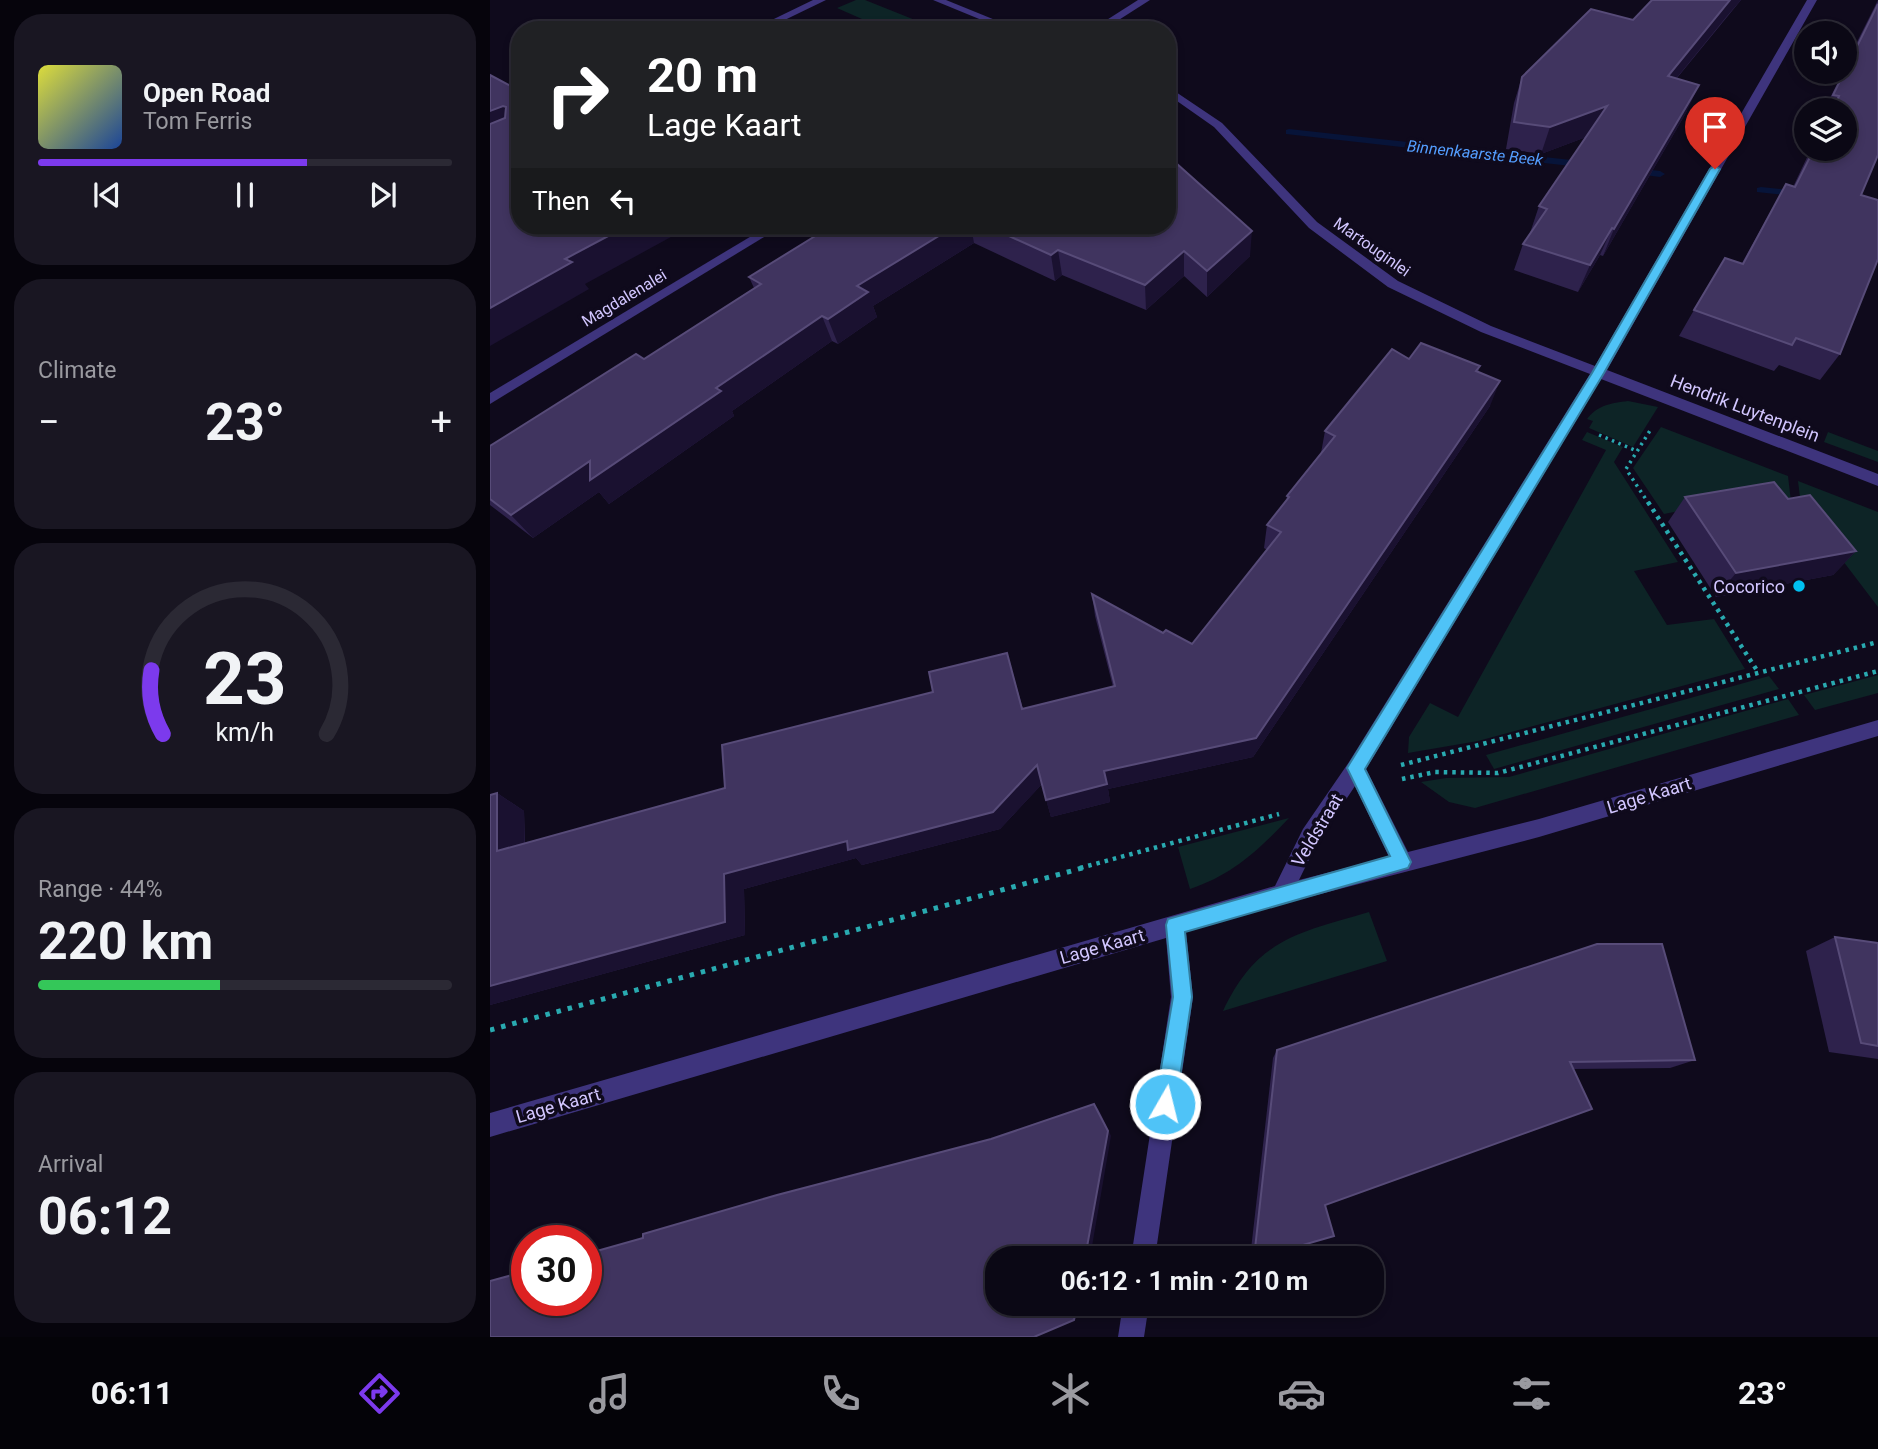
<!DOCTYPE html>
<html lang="en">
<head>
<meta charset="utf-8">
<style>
	body { margin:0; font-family:Roboto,sans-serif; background:#191622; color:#f1f3f6; height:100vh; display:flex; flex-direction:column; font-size:26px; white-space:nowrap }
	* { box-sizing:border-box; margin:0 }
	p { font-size:23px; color:#9a9aa0 }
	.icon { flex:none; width:38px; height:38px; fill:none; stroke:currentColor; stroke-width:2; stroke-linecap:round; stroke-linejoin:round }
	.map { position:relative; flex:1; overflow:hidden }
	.sheet { display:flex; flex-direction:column; gap:14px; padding:14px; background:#06040c; width:490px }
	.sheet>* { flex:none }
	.top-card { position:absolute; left:21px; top:21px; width:665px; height:214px; border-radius:28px; box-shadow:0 4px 10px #0003,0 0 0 2px #2b2934; background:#202124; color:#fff; overflow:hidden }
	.fabs { position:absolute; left:1304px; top:21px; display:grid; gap:14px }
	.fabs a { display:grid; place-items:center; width:63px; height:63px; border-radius:50%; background:#0b0815; box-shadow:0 4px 10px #0003,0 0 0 2px #2b2934; font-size:35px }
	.speed { position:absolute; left:21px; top:1225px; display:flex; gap:14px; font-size:35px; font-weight:700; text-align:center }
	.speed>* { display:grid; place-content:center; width:91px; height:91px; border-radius:50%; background:#0b0815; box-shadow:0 4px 10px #0003,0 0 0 2px #2b2934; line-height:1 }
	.speed .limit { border:10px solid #d22; background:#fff; color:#111 }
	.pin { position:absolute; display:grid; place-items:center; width:60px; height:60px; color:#fff; margin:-72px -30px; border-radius:50% 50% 50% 0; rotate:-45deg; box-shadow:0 0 7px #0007 }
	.pin .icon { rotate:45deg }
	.me { position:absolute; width:77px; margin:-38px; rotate:8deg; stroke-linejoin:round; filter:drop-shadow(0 0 5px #0008) }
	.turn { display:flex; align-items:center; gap:24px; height:147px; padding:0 21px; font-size:32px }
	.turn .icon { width:91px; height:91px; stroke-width:2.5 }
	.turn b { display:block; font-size:49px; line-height:60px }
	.then { display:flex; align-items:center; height:66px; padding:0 21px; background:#0003; gap:14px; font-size:26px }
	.big { font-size:52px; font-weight:700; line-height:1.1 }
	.sheet .card { flex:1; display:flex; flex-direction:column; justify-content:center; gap:10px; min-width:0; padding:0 24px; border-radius:28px; background:#191622 }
	.sheet .dial { align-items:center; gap:0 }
	.dial svg { height:182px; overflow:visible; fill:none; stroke:#2b2934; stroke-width:7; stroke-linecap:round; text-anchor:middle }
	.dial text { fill:#f1f3f6; stroke:none }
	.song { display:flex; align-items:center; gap:21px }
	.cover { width:84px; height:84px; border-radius:10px; background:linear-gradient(135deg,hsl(60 70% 55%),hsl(220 70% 35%)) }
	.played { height:7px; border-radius:4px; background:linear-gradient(90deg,#7c3aed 65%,#2b2934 65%) }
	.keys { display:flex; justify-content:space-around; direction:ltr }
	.heat { display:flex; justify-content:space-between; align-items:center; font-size:38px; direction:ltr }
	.charge { height:10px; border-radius:5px; background:linear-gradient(90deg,#34c759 44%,#2b2934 0) }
	.trip { position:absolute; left:495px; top:1246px; width:399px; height:70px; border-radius:28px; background:#0b0815; box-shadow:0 4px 10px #0003,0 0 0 2px #2b2934; font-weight:700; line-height:70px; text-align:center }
	.tab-bar { display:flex; height:112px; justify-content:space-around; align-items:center; background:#040308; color:#9a9aa0 }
	.tab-bar .icon { width:49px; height:49px }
	.tab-bar .on { color:#7c3aed }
	.tab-bar b { font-size:32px; color:#f1f3f6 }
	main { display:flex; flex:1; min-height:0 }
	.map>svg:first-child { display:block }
	.green { fill:#0d2426 }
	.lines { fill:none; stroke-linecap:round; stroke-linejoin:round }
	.stream { fill:#071439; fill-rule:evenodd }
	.path-far2 { stroke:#29aab0; stroke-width:3.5; stroke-dasharray:2.5 4.5; stroke-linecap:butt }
	.path-far1 { stroke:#29aab0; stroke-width:4.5; stroke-dasharray:3.5 5; stroke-linecap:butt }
	.path { stroke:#29aab0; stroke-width:5; stroke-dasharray:4.5 7; stroke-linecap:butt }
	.minor { fill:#3e347d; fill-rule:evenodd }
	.wall { fill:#2e224c }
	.shaded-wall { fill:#1a1130 }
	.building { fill:#40345f; stroke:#574b78; stroke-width:2 }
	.route { fill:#4fc3f7; stroke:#337fa1; stroke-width:2 }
	.poi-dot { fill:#00c0f1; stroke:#0f0a1c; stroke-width:2.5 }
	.labels { text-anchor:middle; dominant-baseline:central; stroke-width:7; stroke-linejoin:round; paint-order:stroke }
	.far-water-label { font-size:16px; font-style:italic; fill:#549eff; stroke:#0f0a1c }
	.far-street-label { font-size:16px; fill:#d2c6ff; stroke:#0f0a1c }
	.street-label { font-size:18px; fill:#d2c6ff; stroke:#0f0a1c }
	.poi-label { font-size:18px; fill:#d2c6ff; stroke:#0f0a1c; text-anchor:end }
</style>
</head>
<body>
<main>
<section class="sheet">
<div class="card">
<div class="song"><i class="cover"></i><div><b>Open Road</b><p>Tom Ferris</p></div></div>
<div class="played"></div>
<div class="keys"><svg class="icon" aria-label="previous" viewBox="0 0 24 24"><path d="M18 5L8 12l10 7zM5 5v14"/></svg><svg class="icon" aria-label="pause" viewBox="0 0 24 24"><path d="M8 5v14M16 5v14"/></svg><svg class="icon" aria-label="next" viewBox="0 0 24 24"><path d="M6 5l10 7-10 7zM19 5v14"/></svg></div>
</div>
<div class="card"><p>Climate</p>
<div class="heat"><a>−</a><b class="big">23°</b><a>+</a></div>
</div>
<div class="card dial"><svg viewBox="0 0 100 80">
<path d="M14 69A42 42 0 1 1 86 69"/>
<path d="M14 69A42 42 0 0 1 9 41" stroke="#7c3aed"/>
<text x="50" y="56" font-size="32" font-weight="700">23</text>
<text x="50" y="72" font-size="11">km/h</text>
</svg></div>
<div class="card"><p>Range · 44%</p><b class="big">220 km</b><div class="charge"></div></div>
<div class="card"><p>Arrival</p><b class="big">06:12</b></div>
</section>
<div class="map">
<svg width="1388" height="1337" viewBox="0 0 1388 1337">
	<rect width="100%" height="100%" fill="#0f0a1c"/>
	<!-- green -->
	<g class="green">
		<polygon points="366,0 375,0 450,30 397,30 347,8"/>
		<path d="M1138,401L1168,407L1143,447L1099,428L1103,421L1097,419C1108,405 1121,403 1138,401Z"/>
		<polygon points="1171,427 1298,476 1302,510 1260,497 1174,514 1143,468"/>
		<polygon points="1097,432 1133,447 1124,462 1188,562 1144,571 1177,625 1224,619 1255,669 988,741 918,753 919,737 940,703 968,717 1116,450 1092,440"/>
		<polygon points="1338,432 1388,451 1388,462 1334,442"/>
		<polygon points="1308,481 1388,512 1388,607 1350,557 1314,530"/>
		<polygon points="1388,675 1388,693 1325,710 1314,695"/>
		<polygon points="1279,676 1289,689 1004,769 996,755"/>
		<polygon points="1298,699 1309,715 985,808 959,802 931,782 956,778 1019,777"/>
		<path d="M799,818C769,850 742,875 700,889L688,847Z"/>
		<path d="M879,912L897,961L733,1011C767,938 809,933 879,912Z"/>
	</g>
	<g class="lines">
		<!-- stream -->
		<g class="stream">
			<polygon points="799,129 1099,162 1104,165 1099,168 796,134 796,130"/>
			<polygon points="1143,168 1170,171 1175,174 1170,177 1139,173 1139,169"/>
			<polygon points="1271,187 1311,191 1316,194 1311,197 1267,192 1267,188"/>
		</g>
		<!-- path-far2 -->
		<g class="path-far2">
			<polyline points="1109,435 1147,451"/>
			<polyline points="1159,504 1136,469 1161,429"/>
		</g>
		<!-- path-far1 -->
		<g class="path-far1">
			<polyline points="1158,502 1268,672"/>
			<polyline points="911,765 1388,642"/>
			<polyline points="912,779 945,772 1008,773 1388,671"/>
			<polyline points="590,868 789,814"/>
		</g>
		<!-- path -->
		<polyline class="path" points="0,1030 596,867"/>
		<!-- minor -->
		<g class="minor">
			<polygon points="323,0 336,0 274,30 261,30"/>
			<polygon points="443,0 456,0 530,30 516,30"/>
			<polygon points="648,0 660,0 613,30 601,30"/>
			<path d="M1317,0H1327L1117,370L1388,474V486L1111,379L876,769L918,852L1049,819L1388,720V736L1049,837L792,904L696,932L703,997L665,1258H641L681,997L676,938L0,1137V1113L785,886L813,829L859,762L1100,374L991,332L898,287L819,228L724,127L677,94V86L732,123L827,222L908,281L1001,326L1105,366ZM865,786L899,857L809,880L827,843Z"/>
			<polygon points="278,226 292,226 0,404 0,393"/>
			<polygon points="633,1304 659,1304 654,1337 628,1337"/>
		</g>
	</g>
	<!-- wall -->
	<g class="wall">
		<polygon points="1162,0 1251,0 1187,78 1197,111 1113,256 1110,255 1088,292 1024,270 1033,244 1040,233 1049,206 1096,137 1051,154 1016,149 1024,103 1032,77 1143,20"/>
		<polygon points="1388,0 1388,155 1371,195 1350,354 1330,380 1289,365 1284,371 1189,336 1204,310 1252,263 1296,184 1303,187 1321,149 1354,149 1354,110 1334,110 1353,72 1354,72 1354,68"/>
		<polygon points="337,226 677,226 760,256 717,297 694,276 656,310 572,275 565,281 484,243 383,306 387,317 348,344 342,341 242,411 244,416 119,504 109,492 43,538 0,505 0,446 154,359 264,288 259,277 328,234 327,232"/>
		<polygon points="919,359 990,366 988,372 1000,406 763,757 618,789 620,802 561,817 552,784 510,829 372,865 366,858 254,889 255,935 0,1005 7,793 34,811 35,843 235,788 443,692 517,653 533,709 623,687 605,616 602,594 673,633 702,644 777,550 774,548 777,525 796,501 797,496 831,453 835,431"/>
		<polygon points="1195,497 1298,499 1366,551 1343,575 1226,597 1178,522"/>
		<polygon points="1345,937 1388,943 1388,1059 1339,1052 1316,951"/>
		<polygon points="787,1050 1205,1060 1180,1068 1083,1069 835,1205 768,1258 760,1258 783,1058"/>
	</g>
	<!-- shaded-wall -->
	<g class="shaded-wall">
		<polygon points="1240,0 1251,0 1237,16 1167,102 1178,76"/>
		<polygon points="1209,85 1197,111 1113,256 1124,229"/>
		<polygon points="13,106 29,133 0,145 0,111"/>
		<polygon points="1117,106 1107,133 1051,154 1060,127"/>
		<polygon points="137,226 201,226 95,284 99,289 0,346 0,308 75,259"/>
		<polygon points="465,226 481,226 484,243 383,306 387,317 348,344 338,319 367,286"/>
		<polygon points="1122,228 1110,255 1088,292 1100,265"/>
		<polygon points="762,231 760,256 717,297 717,271"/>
		<polygon points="568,250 572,275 565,281 561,255"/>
		<polygon points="694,251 694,276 656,310 655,285"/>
		<polygon points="332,316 342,341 242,411 244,416 119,504 109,492 43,538 21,515 100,461 226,388"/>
		<polygon points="1010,381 1000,406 763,757 618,789 620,802 561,817 556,800"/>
		<polygon points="1366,551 1343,575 1226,597 1246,573"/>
		<polygon points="547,765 553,783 510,829 372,865 366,858 254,889 255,935 0,1005 0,986 234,874"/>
		<polygon points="7,793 34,811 35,867 7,851"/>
		<polygon points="604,1104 609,1110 621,1136 600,1258 595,1258"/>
		<polygon points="587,1304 592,1304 590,1315 584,1320"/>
	</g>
	<!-- building -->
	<g class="building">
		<polygon points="1162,0 1240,0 1178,76 1209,85 1124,229 1122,228 1100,265 1033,244 1057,209 1049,206 1117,106 1060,127 1024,122 1032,77 1101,9 1143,20"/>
		<polygon points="1388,4 1388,155 1371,195 1388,200 1388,259 1350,354 1306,338 1302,345 1204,310 1235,258 1253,264 1296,184 1305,187 1324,149 1354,149 1354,110 1343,110 1349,96 1343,95"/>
		<polygon points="0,75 30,91 30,226 137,226 75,259 82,262 0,308 0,124 15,118 16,107 13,106 0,111"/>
		<polygon points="686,163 762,231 717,271 694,251 655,285 568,250 561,255 497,226 677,226 677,168"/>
		<polygon points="337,226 465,226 367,286 378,292 338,319 332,316 226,388 231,391 100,480 100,461 21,515 0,499 0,446 146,354 154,359 271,284 259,277 330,233 327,232"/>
		<polygon points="931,343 990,366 986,371 1010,381 766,738 614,771 617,784 556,800 547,765 503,812 358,850 357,841 234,874 235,922 0,986 0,795 7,793 7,851 235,788 232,745 443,692 439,672 517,653 532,709 625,686 602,594 673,633 676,630 702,644 791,532 777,525 799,497 797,496 845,436 835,431 902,349 919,359"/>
		<polygon points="1284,482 1298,499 1320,495 1366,551 1246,573 1195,497"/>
		<polygon points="1345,937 1388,943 1388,1046 1371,1043"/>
		<polygon points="1107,944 1172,944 1205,1060 1080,1062 1102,1109 835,1205 844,1236 768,1258 764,1258 787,1050"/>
		<polygon points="604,1104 618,1131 595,1258 508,1258 508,1304 587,1304 584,1320 544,1337 0,1337 0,1281 37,1271 37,1300 96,1300 96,1254 153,1238 153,1234 287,1195 501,1139"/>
	</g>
	<!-- route -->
	<polygon class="route" points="1225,166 1230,169 1114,373 875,769 918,856 921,862 918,868 695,932 702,997 686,1104 683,1111 675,1114 668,1111 665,1104 683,997 676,925 678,919 900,856 857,768 860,763 1102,373 1220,169"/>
	<!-- markers -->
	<circle class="poi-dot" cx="1309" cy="586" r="7"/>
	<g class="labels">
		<!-- far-water labels -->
		<g class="far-water-label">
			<text transform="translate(985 153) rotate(6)">Binnenkaarste Beek</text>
		</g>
		<!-- far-street labels -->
		<g class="far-street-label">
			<text transform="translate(882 247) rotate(35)">Martouginlei</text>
			<text transform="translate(134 298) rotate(-31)">Magdalenalei</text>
		</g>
		<!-- street labels -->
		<g class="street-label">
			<text transform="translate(1255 408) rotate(21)">Hendrik Luytenplein</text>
			<text transform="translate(1159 795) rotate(-17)">Lage Kaart</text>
			<text transform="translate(827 830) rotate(-59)">Veldstraat</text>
			<text transform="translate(612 946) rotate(-16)">Lage Kaart</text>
			<text transform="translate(68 1105) rotate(-16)">Lage Kaart</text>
		</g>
		<!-- poi labels -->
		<g class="poi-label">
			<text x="1295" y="586">Cocorico</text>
		</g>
	</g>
</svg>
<div class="fabs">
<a><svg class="icon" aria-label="sound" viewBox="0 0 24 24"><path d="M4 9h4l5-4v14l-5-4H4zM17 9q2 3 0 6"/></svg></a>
<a><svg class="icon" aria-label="layers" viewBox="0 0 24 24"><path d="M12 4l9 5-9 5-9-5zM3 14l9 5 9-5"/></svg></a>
</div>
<div class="speed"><div class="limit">30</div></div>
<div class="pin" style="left:1225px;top:169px;background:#d93025"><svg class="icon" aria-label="arrive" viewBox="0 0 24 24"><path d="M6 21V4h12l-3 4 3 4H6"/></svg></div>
<svg class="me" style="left:675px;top:1104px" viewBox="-20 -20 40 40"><circle r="17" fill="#4fc3f7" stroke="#fff" stroke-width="3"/><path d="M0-11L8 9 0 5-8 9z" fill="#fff"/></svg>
<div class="trip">06:12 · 1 min · 210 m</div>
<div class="top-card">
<div class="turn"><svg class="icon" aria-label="right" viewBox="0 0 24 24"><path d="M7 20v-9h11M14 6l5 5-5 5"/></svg><div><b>20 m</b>Lage Kaart</div></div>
<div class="then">Then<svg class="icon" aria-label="left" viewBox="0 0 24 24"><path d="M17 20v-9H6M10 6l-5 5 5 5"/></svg></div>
</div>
</div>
</main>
<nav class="tab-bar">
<b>06:11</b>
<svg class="icon on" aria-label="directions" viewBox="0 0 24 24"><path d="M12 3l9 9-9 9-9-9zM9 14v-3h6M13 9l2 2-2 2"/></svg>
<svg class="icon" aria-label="music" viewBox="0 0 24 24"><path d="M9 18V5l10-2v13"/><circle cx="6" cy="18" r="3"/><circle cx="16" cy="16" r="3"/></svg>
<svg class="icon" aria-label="phone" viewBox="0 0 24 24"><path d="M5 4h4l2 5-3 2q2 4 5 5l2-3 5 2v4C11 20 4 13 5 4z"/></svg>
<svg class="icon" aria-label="climate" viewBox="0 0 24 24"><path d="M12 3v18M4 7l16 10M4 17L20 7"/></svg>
<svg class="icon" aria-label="car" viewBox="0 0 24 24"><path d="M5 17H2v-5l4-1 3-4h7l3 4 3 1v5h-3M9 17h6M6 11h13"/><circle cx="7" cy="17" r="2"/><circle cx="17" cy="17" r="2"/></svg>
<svg class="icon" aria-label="filters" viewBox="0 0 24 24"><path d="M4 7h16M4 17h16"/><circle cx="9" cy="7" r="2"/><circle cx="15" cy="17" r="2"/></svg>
<b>23°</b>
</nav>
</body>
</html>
